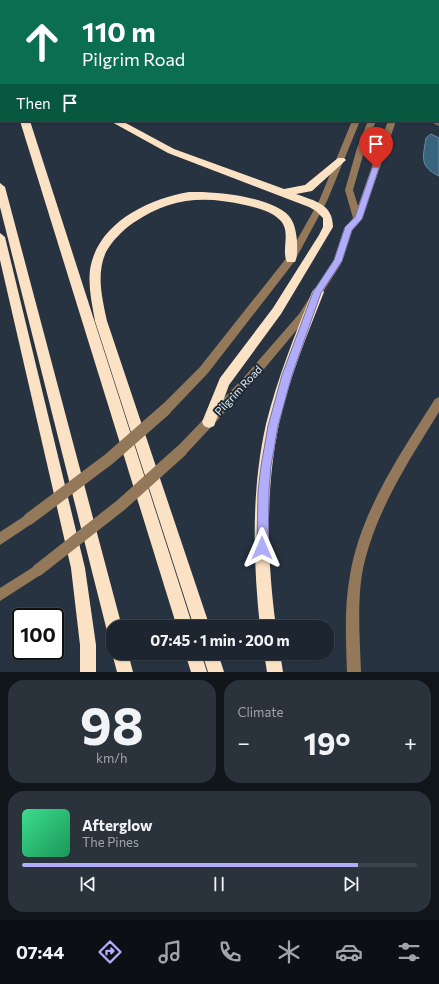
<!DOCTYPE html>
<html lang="en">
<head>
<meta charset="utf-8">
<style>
	body { margin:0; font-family:Commissioner,sans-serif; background:#2a323c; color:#f1f3f6; height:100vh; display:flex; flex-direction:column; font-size:15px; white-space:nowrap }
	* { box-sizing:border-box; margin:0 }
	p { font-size:13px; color:#a0a5ab }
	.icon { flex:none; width:22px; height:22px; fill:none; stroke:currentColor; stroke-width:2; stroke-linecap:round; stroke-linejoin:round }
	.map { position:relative; height:672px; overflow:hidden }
	.panel { display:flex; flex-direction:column; gap:8px; padding:8px; background:#10151a; flex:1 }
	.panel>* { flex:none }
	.guide { position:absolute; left:0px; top:0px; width:439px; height:122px; box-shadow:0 1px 3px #0004,0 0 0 1px #3b434c; background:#0b6e4f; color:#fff; overflow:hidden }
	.speed { position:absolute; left:12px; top:608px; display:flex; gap:8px; font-size:20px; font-weight:700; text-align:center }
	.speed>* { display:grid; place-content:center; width:52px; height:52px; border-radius:50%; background:#1d2630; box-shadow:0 1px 3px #0004,0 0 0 1px #3b434c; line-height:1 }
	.speed .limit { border:2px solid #111; border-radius:6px; background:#fff; color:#111 }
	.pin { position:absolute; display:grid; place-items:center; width:34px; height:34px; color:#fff; margin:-41px -17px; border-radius:50% 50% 50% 0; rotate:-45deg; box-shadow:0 0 4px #0007 }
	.pin .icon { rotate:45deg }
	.me { position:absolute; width:44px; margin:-22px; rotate:0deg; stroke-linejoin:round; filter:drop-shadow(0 0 3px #0008) }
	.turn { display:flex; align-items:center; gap:14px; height:84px; padding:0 16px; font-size:18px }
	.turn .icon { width:52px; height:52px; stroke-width:2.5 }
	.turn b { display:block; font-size:28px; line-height:34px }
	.then { display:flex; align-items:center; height:38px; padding:0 16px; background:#0003; gap:8px; font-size:15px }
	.big { font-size:30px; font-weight:700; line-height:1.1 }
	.panel .card { flex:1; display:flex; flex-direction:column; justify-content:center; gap:6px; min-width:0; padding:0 14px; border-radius:16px; background:#2a323c }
	.panel .dial { align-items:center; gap:0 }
	.dial b { font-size:52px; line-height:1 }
	.song { display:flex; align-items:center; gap:12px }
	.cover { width:48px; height:48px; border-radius:6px; background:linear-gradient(135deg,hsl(150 70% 55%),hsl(150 70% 35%)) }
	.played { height:4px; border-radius:2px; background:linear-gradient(90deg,#b1adfa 85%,#3b434c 85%) }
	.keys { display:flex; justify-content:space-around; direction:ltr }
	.heat { display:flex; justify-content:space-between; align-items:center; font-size:22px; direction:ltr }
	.panel .tiles { flex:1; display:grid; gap:8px; grid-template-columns:1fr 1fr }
	.card:last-child { grid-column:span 2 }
	.trip { position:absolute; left:106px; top:620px; width:228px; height:40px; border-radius:16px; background:#1d2630; box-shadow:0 1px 3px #0004,0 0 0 1px #3b434c; font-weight:700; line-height:40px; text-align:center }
	.dock { display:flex; height:64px; justify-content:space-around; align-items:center; background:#0c0f13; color:#a0a5ab }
	.dock .icon { width:28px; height:28px }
	.dock .selected { color:#b1adfa }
	.dock b { font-size:18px; color:#f1f3f6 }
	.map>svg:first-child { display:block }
	.water { fill:#38657d; stroke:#6c8ea1 }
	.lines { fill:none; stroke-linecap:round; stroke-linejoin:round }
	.minor { fill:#937859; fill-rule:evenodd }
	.highway { fill:#fce2c4; fill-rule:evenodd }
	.minor-bridge { stroke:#937859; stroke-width:12 }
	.wall { fill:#534956 }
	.building { fill:#615564; stroke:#443c46 }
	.route { fill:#b1adfa; stroke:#7370a2 }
	.labels { text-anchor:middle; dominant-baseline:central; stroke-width:4; stroke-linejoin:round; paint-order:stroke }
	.street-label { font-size:11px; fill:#e6eef6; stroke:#1e2936 }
</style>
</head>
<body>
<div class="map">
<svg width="439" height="672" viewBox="0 0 439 672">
	<rect width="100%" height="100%" fill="#273340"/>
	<!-- water -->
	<path class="water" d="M431,134L439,138V176C419,166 423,158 426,138Z"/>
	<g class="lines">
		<!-- minor -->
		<g class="minor">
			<rect x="23" y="0" width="6" height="1"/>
			<rect x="70" y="0" width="6" height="1"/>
			<polygon points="134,0 141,0 134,1"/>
			<polygon points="170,0 177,0 170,1"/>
			<polygon points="327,0 334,0 327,1"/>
			<polygon points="402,0 409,0 402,1"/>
			<rect x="426" y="0" width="6" height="1"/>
			<rect x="438" y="104" width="1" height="4"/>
			<polygon points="438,120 439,126 429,121 438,121"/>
			<polygon points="352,121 360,121 327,201 294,262 208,373 169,414 165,415 161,414 160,410 161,406 200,367 288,256 319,201"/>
			<polygon points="368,121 376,121 365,148 353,190 358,206 388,121 396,121 362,219 352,231 341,264 305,320 254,381 185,455 181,456 177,455 175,451 177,447 246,375 299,314 334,260 344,229 353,218 345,190 357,148"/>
			<path d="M439,397V412C408,462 373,515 362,574C357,606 360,640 361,672H347C346,640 344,607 350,575C361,510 401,453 435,399Z"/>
			<polygon points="29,513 33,515 35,519 33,523 0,545 0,532"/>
			<polygon points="38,564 42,566 44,570 42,574 0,601 0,588"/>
		</g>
		<!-- highway -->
		<g class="highway">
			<polygon points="0,0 5,0 5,1 1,1 1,3"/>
			<rect x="0" y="39" width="1" height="7"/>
			<polygon points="20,121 30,121 193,627 177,627"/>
			<path d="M110,121H122L174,149L284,189L305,185L338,158H344L346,160L312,191L296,194C315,201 333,204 333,227L281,314L229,385L214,426L209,428L204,426L202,422L220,378L273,308L319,235L323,227V218L316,211L309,207L168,153Z"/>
			<polygon points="0,183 5,187 122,627 113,627 113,634 108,633 106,627 0,207"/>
			<path d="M189,192C215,191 265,196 286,213C294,220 296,230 297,241C297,247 298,256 295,262H287C281,250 291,233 281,221C272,211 258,208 245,205C203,195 169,198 133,223C122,231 112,241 106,252C96,274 102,298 107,321L210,627H194L95,321C92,304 88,287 90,270C97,223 148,199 189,192Z"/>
			<polygon points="0,233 5,237 85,568 96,645 96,672 80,672 80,645 71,568 0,260"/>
			<path d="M318,287L322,289L324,292C307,335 289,379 279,424C265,491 267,560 276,627H260C253,560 251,491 266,424C277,379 295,335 312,292L314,289Z"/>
			<polygon points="113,651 113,653 128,653 133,672 117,672 112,653"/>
			<polygon points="185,653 201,653 207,672 191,672"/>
			<polygon points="202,653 218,653 224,672 208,672"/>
			<polygon points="264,653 280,653 283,672 267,672"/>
		</g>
		<!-- minor-bridge -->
		<g class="minor-bridge">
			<polyline points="29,519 109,459 165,410"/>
			<polyline points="38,570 121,505 181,451"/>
		</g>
	</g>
	<!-- wall -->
	<rect class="wall" x="185" y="0" width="84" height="1"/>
	<!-- building -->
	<polygon class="building" points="198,0 266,0 265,1 200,1"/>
	<!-- route -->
	<polygon class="route" points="376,166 379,168 362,219 352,230 342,261 321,293 292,375 278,426 271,466 269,491 268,548 266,552 262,554 259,552 257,548 258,491 261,466 268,426 282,375 313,292 334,260 345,227 355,217 372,168"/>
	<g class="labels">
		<!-- street labels -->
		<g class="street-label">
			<text transform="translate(238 390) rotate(-47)">Pilgrim Road</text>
		</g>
	</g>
</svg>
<div class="speed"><div class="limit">100</div></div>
<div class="pin" style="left:376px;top:168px;background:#d93025"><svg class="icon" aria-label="arrive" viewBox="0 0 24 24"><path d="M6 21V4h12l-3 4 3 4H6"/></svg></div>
<svg class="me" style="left:262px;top:548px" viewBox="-20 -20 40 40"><path d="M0-17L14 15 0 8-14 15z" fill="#b1adfa" stroke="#fff" stroke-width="4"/></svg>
<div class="trip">07:45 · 1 min · 200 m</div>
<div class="guide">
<div class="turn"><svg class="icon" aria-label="ahead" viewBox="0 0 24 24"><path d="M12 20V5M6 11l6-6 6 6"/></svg><div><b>110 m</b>Pilgrim Road</div></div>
<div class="then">Then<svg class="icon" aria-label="arrive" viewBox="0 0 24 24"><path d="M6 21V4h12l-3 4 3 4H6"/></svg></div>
</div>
</div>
<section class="panel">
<div class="tiles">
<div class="card dial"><b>98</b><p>km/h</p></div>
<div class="card"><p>Climate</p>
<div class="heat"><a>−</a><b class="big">19°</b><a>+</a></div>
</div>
<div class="card">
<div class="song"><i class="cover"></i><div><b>Afterglow</b><p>The Pines</p></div></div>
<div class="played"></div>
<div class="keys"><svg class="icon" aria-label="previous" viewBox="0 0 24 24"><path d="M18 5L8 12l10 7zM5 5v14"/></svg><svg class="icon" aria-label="pause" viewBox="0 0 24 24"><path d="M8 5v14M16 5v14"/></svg><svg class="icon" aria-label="next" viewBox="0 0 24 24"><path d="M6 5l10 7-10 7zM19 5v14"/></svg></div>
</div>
</div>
</section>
<nav class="dock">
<b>07:44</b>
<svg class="icon selected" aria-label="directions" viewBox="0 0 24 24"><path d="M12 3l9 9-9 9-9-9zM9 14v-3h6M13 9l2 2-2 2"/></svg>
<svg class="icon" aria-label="music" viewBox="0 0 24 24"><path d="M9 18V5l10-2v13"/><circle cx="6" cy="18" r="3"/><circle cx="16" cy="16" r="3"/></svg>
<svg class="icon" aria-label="phone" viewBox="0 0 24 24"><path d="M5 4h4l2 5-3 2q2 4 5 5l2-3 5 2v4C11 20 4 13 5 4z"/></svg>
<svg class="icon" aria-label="climate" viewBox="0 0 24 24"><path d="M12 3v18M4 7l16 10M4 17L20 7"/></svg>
<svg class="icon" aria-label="car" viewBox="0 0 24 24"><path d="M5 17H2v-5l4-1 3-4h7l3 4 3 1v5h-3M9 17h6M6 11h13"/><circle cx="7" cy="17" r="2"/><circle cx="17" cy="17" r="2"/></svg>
<svg class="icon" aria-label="filters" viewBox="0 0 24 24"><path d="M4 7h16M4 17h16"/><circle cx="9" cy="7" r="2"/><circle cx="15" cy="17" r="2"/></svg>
</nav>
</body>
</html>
